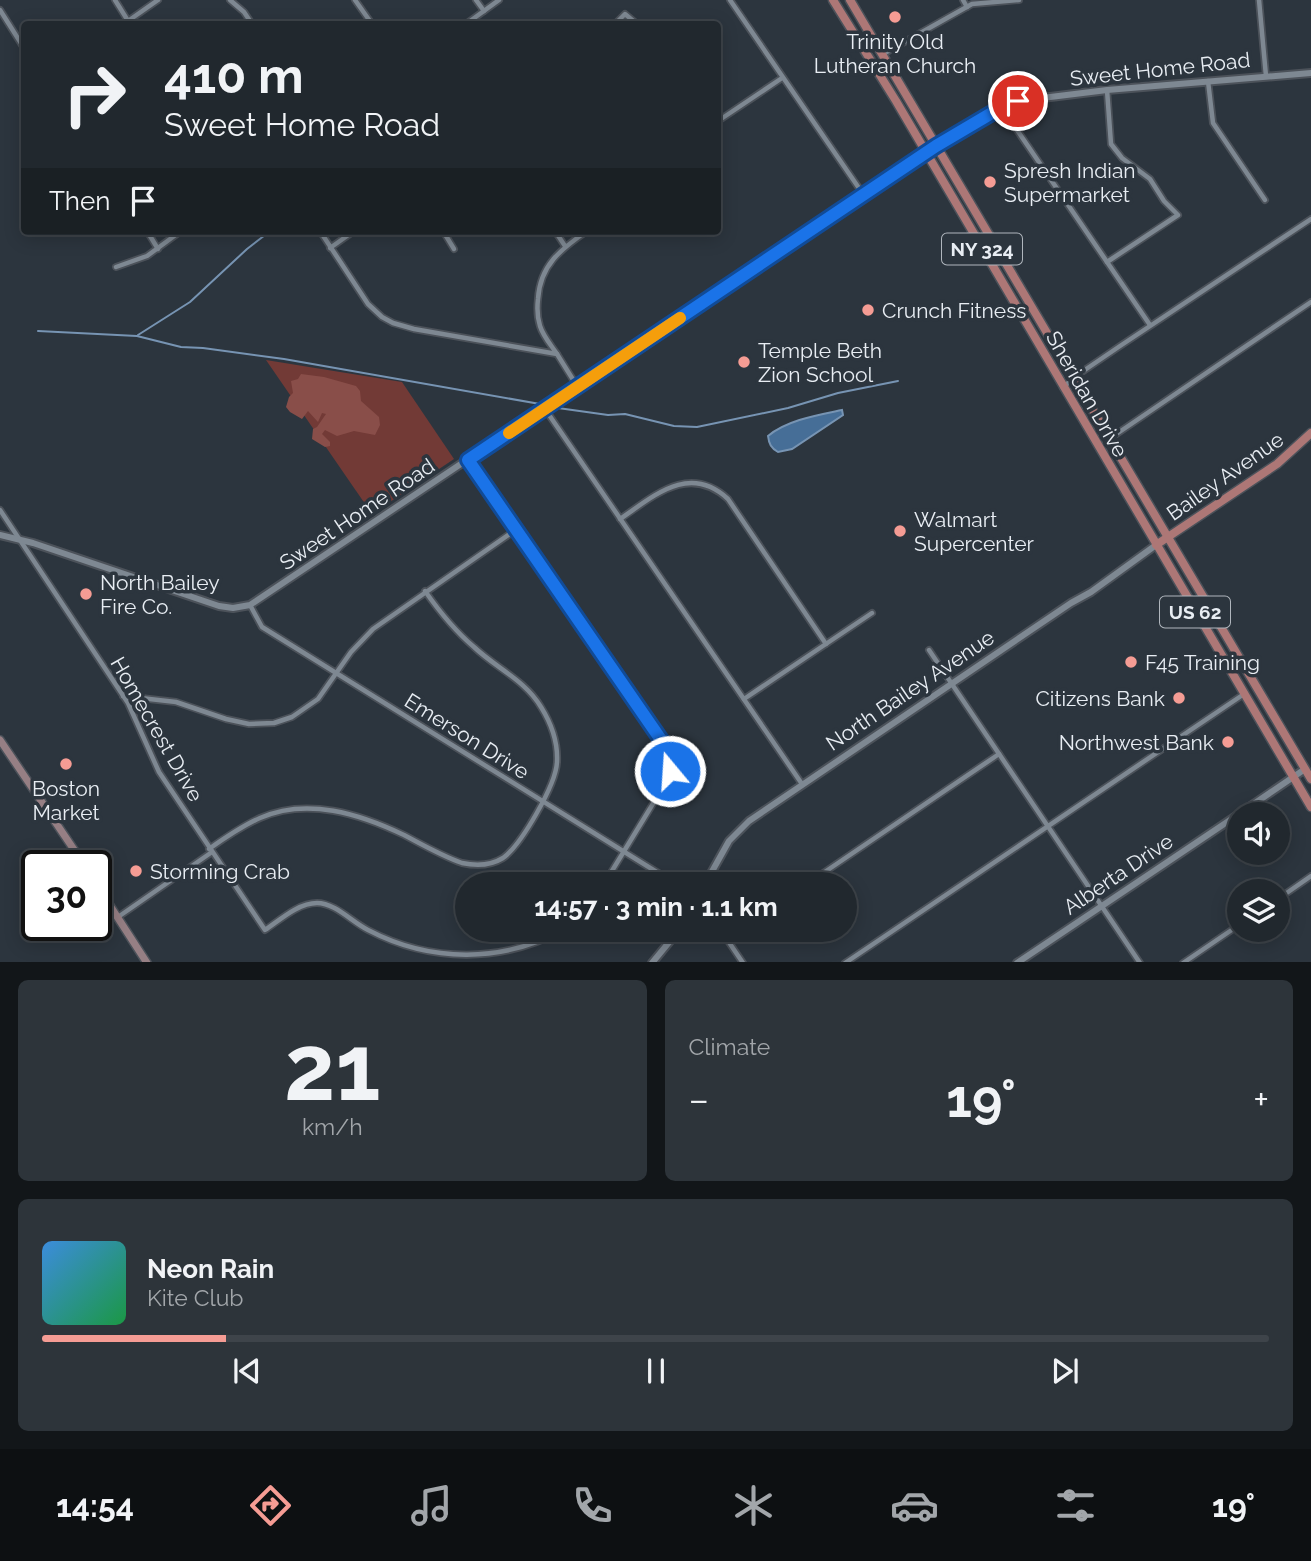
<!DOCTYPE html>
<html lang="en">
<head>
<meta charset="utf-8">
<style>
	body { margin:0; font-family:Raleway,sans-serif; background:#2d343a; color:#f1f3f6; height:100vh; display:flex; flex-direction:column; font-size:26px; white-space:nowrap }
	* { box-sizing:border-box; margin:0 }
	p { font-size:23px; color:#a2a6aa }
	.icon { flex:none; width:38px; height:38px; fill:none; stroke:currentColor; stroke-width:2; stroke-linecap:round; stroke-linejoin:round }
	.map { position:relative; height:962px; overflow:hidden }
	.details { display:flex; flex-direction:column; gap:18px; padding:18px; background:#121619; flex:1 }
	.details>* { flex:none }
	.hud { position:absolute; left:21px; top:21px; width:700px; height:214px; border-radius:7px; box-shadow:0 4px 18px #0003,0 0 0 2px #3e444a; background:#21282e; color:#f1f3f6; overflow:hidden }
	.tools { position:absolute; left:1227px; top:802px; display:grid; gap:14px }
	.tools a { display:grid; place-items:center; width:63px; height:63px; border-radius:50%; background:#21282e; box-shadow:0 4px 18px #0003,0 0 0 2px #3e444a; font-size:35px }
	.speed { position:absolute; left:21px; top:850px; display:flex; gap:14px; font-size:35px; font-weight:700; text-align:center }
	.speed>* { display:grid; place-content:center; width:91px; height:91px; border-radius:50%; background:#21282e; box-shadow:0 4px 18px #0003,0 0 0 2px #3e444a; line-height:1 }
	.speed .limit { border:4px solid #111; border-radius:10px; background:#fff; color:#111 }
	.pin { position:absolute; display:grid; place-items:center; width:60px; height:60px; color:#fff; margin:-30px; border:4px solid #fff; border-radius:50%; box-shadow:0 2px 7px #0007 }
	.me { position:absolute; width:77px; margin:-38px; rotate:342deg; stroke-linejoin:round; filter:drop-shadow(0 0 5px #0008) }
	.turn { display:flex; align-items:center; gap:24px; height:147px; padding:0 28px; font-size:32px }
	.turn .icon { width:91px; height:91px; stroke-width:2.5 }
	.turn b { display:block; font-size:49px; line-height:60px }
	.then { display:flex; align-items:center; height:66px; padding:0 28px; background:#0003; gap:14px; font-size:26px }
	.big { font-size:52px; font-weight:700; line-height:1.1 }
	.details .widget { flex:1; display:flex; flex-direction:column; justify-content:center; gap:10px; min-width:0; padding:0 24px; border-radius:10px; background:#2d343a }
	.details .dial { align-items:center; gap:0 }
	.dial b { font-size:91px; line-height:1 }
	.song { display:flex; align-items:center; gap:21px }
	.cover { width:84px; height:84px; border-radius:10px; background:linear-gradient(135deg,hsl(210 70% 55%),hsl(140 70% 35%)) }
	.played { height:7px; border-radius:4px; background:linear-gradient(90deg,#f59c94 15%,#3e444a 15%) }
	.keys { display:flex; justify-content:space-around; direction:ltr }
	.heat { display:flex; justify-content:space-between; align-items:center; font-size:38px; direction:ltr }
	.details .tiles { flex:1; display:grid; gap:18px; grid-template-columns:1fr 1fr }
	.widget:last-child { grid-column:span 2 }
	.trip { position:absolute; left:455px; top:872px; width:402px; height:70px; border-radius:35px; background:#21282e; box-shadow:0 4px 18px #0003,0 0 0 2px #3e444a; font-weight:700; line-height:70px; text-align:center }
	.tab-bar { display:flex; height:112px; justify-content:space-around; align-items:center; background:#0d1012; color:#a2a6aa }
	.tab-bar .icon { width:49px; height:49px }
	.tab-bar .selected { color:#f59c94 }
	.tab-bar b { font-size:32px; color:#f1f3f6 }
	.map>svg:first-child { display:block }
	.green { fill:#723a36 }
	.forest { fill:#894e49 }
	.water { fill:#466e97; stroke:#7794b3; stroke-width:2 }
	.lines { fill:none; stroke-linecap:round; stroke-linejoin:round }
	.stream { stroke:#7794b3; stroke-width:2 }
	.minor-casing { stroke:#4c525a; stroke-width:8 }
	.tertiary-casing { stroke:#4c525a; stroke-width:10 }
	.secondary-casing { stroke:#4c525a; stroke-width:10 }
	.primary-casing { stroke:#4c525a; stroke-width:11 }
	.minor { stroke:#7e8892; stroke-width:4.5 }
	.tertiary { stroke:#7e8892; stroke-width:6 }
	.secondary { stroke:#967f84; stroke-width:7 }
	.primary { stroke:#ad7776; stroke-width:8 }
	.route-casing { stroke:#114b97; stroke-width:18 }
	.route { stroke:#1a73e8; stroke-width:12 }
	.slow { stroke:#f59e0b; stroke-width:12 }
	.poi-dot { fill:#f59c94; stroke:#2c353e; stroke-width:2.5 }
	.labels { text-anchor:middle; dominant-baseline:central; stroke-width:7; stroke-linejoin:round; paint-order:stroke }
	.shield { fill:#2c353e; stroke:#b0b6bd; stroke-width:2 }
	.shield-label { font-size:19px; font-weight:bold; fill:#e8edf3 }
	.poi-label { font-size:21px; fill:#e8edf3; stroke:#2c353e; text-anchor:start }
	.street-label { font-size:21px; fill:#e8edf3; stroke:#2c353e }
</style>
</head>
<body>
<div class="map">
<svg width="1311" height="963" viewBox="0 0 1311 963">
	<rect width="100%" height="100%" fill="#2c353e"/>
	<!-- green -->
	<polygon class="green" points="266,360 402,382 454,459 372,514"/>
	<!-- forest -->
	<polygon class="forest" points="301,374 324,377 356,386 360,391 361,401 379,417 380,425 375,435 354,431 337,436 325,430 322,434 330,442 330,446 325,447 312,439 313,429 317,427 326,414 322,413 318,422 308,411 302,419 290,412 286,407 289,397 293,393 291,381 298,379"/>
	<!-- water -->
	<path class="water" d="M842,410L843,415L792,449L778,452C771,448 769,444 768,436C787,420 818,415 842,410Z"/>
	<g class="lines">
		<!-- stream -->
		<g class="stream">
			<polyline points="38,331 137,336 181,347 203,348 284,359 540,404"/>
			<polyline points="138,335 190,302 247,249 269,232"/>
			<polyline points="558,408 608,415 625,414 674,426 697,427 788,408 838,393 898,381"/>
		</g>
		<!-- minor casing -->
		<g class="minor-casing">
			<g id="minor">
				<polyline points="115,0 130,24"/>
				<polyline points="230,0 244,12 252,24"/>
				<polyline points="355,0 372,24"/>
				<polyline points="476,0 484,11"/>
				<polyline points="730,0 863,194"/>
				<polyline points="963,0 967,7"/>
				<polyline points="1259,0 1266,76"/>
				<polyline points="0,10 24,48"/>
				<polyline points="128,21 158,0"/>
				<polyline points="466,24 499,0"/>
				<polyline points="615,24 625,14 637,24"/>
				<polyline points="883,54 972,4 1019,0"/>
				<polyline points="1208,81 1213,123 1265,200"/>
				<polyline points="1002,108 1150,325"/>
				<polyline points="718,121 782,78"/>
				<polyline points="147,231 158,249"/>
				<polyline points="320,231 368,304 382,317 393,323 414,329 557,354 577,386"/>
				<polyline points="443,231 454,249"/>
				<polyline points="555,231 565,246"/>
				<polyline points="330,248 354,231"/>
				<polyline points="1107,262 1178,215 1164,201 1150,179 1122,158 1111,144 1107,90"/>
				<polyline points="116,267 147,256 181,231"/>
				<path d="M557,354C551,345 543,336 540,326C537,317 537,308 538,299C540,265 561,249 587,231"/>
				<polyline points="1063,388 1073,378 1120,346 1311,219"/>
				<polyline points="545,409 802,784"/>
				<polyline points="1109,439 1311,302"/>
				<path d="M468,460L666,747C671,760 671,771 665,784L604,884"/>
				<path d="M0,510L128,703L159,772L265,930C280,920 298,903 317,903C335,903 352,922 368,930C431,963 503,963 565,929"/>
				<path d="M620,519C654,496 689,463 728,499L826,644"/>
				<polyline points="250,605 262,627 676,884"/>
				<polyline points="929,650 1140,963"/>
				<polyline points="123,696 176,702 226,719 249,724 274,723 292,717 318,699 351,652 373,629 517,529"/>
				<polyline points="744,699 872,613"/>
				<path d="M209,849C226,837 242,826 260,818C307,797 360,814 404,835C423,845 442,856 462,863C476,866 490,866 503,858C521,845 556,785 557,762C558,743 551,723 541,707C525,680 496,668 474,647C455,631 439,611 425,591"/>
				<polyline points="807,884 999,754"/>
				<polyline points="1278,899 1311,876"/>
				<polyline points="118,917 212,852"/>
				<polyline points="720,929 743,963"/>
				<polyline points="845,963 1244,694"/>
				<polyline points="1183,963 1239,925"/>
			</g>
		</g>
		<!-- tertiary casing -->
		<g class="tertiary-casing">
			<g id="tertiary">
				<polyline points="0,535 33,543 219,606 233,608 250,605 936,146 1002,107 1018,101 1107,90 1311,73"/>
				<polyline points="1239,814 1305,769"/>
				<polyline points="705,884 729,841 749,821 1071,603 1091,592 1156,545"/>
				<polyline points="652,963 680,929"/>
				<polyline points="1017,963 1239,814"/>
			</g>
		</g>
		<!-- secondary casing -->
		<g class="secondary-casing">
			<g id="secondary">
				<polyline points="0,740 85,866"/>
				<polyline points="96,884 147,963"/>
			</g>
		</g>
		<!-- primary casing -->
		<g class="primary-casing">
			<g id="primary">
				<polyline points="833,0 896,101 1311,807"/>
				<polyline points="850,0 1311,779"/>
				<polyline points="1156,545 1277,464 1311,433"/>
			</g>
		</g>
		<!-- minor -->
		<use href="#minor" class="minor"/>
		<!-- tertiary -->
		<use href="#tertiary" class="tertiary"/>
		<!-- secondary -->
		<use href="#secondary" class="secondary"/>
		<!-- primary -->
		<use href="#primary" class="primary"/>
	</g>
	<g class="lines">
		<!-- route casing -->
		<g class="route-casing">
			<polyline id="route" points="670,771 666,747 468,460 936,146 1002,107 1018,101"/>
		</g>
		<!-- route -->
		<use href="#route" class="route"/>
		<!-- slow -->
		<polyline class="slow" points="509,433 680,318"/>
	</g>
	<!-- markers -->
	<g class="poi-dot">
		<circle cx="895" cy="17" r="7"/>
		<circle cx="990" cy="182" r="7"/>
		<circle cx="868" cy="310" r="7"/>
		<circle cx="744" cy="362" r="7"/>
		<circle cx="900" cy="531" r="7"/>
		<circle cx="86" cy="594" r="7"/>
		<circle cx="1131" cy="662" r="7"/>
		<circle cx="1179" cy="698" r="7"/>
		<circle cx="1228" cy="742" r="7"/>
		<circle cx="66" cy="764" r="7"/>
		<circle cx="136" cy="871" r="7"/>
	</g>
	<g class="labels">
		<!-- shield labels -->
		<g class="shield">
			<rect x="942" y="233.5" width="80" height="31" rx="5"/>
			<rect x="1160" y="596.5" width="70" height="31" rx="5"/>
		</g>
		<g class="shield-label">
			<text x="982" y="249">NY 324</text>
			<text x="1195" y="612">US 62</text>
		</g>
		<!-- poi labels -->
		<g class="poi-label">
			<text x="895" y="41" text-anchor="middle">Trinity Old<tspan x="895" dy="24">Lutheran Church</tspan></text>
			<text x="1004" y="170">Spresh Indian<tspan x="1004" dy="24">Supermarket</tspan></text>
			<text x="882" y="310">Crunch Fitness</text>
			<text x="758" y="350">Temple Beth<tspan x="758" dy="24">Zion School</tspan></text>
			<text x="914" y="519">Walmart<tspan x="914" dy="24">Supercenter</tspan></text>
			<text x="100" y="582">North Bailey<tspan x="100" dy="24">Fire Co.</tspan></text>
			<text x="1145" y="662">F45 Training</text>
			<text x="1165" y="698" text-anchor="end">Citizens Bank</text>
			<text x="1214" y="742" text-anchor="end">Northwest Bank</text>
			<text x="66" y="788" text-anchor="middle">Boston<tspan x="66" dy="24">Market</tspan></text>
			<text x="150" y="871">Storming Crab</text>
		</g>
		<!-- street labels -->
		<g class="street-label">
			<text transform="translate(1160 69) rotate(-6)">Sweet Home Road</text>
			<text transform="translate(1087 394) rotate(60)">Sheridan Drive</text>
			<text transform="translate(1225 476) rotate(-35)">Bailey Avenue</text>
			<text transform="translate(357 514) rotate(-34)">Sweet Home Road</text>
			<text transform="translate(910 690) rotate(-34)">North Bailey Avenue</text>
			<text transform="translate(157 729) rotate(60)">Homecrest Drive</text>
			<text transform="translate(467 736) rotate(32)">Emerson Drive</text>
			<text transform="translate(1118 874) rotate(-34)">Alberta Drive</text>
		</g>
	</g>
</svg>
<div class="tools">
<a><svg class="icon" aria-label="sound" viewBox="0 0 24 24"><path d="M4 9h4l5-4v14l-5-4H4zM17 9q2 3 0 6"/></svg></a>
<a><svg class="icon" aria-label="layers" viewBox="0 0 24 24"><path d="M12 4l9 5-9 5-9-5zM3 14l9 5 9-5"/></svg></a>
</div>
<div class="speed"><div class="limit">30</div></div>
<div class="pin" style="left:1018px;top:101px;background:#d93025"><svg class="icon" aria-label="arrive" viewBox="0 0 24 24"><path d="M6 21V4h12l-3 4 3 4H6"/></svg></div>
<svg class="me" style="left:670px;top:771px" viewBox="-20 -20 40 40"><circle r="17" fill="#1a73e8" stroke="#fff" stroke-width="3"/><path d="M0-11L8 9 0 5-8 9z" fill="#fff"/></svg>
<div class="trip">14:57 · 3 min · 1.1 km</div>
<div class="hud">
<div class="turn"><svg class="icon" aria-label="right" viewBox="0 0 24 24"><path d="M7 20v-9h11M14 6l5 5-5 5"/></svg><div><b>410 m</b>Sweet Home Road</div></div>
<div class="then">Then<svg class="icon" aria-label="arrive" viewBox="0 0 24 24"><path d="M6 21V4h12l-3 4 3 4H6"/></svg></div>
</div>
</div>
<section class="details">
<div class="tiles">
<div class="widget dial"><b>21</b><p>km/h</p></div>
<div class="widget"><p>Climate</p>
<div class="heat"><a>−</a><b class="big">19°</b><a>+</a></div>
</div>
<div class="widget">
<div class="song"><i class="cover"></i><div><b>Neon Rain</b><p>Kite Club</p></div></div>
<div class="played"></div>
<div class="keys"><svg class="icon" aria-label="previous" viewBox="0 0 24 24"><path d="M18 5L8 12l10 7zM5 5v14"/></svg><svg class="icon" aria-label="pause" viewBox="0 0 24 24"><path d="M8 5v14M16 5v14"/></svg><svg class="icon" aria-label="next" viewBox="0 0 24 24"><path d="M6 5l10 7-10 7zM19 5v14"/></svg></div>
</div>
</div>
</section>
<nav class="tab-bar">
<b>14:54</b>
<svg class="icon selected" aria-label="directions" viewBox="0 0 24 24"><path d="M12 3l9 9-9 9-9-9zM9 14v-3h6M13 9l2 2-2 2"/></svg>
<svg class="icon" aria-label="music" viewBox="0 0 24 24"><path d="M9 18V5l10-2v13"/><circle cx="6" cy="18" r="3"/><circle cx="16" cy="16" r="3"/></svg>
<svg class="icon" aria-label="phone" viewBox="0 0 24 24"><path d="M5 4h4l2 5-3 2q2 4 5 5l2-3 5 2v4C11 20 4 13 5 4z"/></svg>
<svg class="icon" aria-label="climate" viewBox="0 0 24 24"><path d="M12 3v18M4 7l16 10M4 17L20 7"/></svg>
<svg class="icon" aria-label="car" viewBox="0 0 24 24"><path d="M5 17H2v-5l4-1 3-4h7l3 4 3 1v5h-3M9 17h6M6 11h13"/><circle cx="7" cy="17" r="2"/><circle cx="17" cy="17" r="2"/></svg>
<svg class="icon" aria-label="filters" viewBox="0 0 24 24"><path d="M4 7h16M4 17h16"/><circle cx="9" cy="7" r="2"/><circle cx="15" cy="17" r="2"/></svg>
<b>19°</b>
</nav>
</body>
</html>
